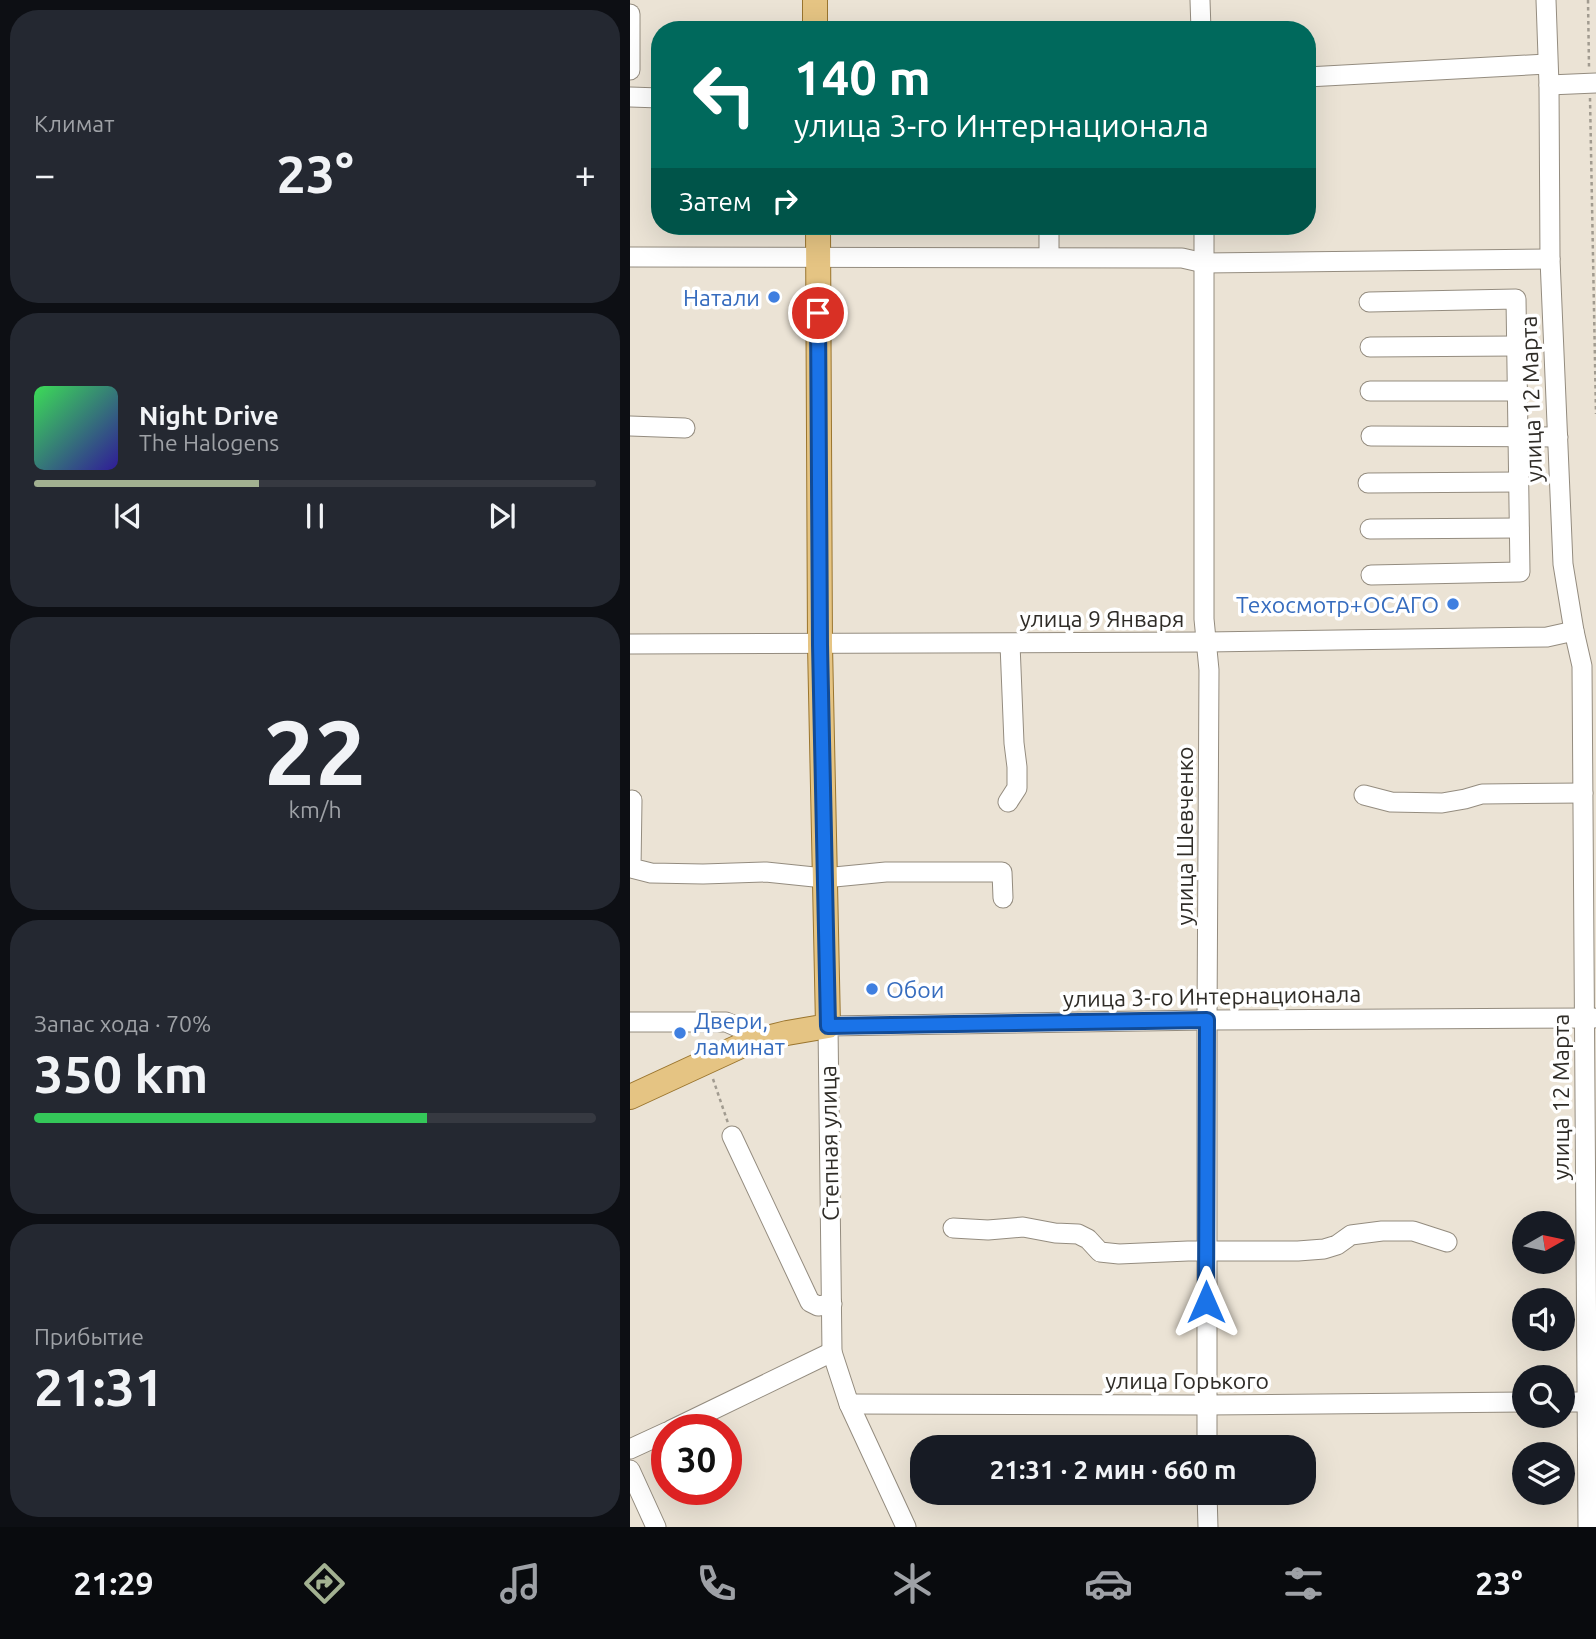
<!DOCTYPE html>
<html lang="ru">
<head>
<meta charset="utf-8">
<style>
	body { margin:0; font-family:Ubuntu,sans-serif; background:#242831; color:#f1f3f6; height:100vh; display:flex; flex-direction:column; font-size:26px; white-space:nowrap }
	* { box-sizing:border-box; margin:0 }
	p { font-size:23px; color:#9ea1a6 }
	.icon { flex:none; width:38px; height:38px; fill:none; stroke:currentColor; stroke-width:2; stroke-linecap:round; stroke-linejoin:round }
	.map { position:relative; flex:1; overflow:hidden }
	.sheet { display:flex; flex-direction:column; gap:10px; padding:10px; background:#0d0f14; width:630px }
	.sheet>* { flex:none }
	.guide { position:absolute; left:21px; top:21px; width:665px; height:214px; border-radius:28px; box-shadow:0 7px 28px #0002; background:#00695c; color:#fff; overflow:hidden }
	.needle { width:46px; rotate:81deg }
	.tools { position:absolute; left:882px; top:1211px; display:grid; gap:14px }
	.tools a { display:grid; place-items:center; width:63px; height:63px; border-radius:50%; background:#171b24; box-shadow:0 7px 28px #0002; font-size:35px }
	.speed { position:absolute; left:21px; top:1414px; display:flex; gap:14px; font-size:35px; font-weight:700; text-align:center }
	.speed>* { display:grid; place-content:center; width:91px; height:91px; border-radius:50%; background:#171b24; box-shadow:0 7px 28px #0002; line-height:1 }
	.speed .limit { border:10px solid #d22; background:#fff; color:#111 }
	.pin { position:absolute; display:grid; place-items:center; width:60px; height:60px; color:#fff; margin:-30px; border:4px solid #fff; border-radius:50%; box-shadow:0 2px 7px #0007 }
	.me { position:absolute; width:77px; margin:-38px; rotate:0deg; stroke-linejoin:round; filter:drop-shadow(0 0 5px #0008) }
	.turn { display:flex; align-items:center; gap:24px; height:147px; padding:0 28px; font-size:32px }
	.turn .icon { width:91px; height:91px; stroke-width:2.5 }
	.turn b { display:block; font-size:49px; line-height:60px }
	.then { display:flex; align-items:center; height:66px; padding:0 28px; background:#0003; gap:14px; font-size:26px }
	.big { font-size:52px; font-weight:700; line-height:1.1 }
	.sheet .card { flex:1; display:flex; flex-direction:column; justify-content:center; gap:10px; min-width:0; padding:0 24px; border-radius:28px; background:#242831 }
	.sheet .dial { align-items:center; gap:0 }
	.dial b { font-size:91px; line-height:1 }
	.song { display:flex; align-items:center; gap:21px }
	.cover { width:84px; height:84px; border-radius:10px; background:linear-gradient(135deg,hsl(130 70% 55%),hsl(250 70% 35%)) }
	.played { height:7px; border-radius:4px; background:linear-gradient(90deg,#a2b191 40%,#363941 40%) }
	.keys { display:flex; justify-content:space-around; direction:ltr }
	.heat { display:flex; justify-content:space-between; align-items:center; font-size:38px; direction:ltr }
	.charge { height:10px; border-radius:5px; background:linear-gradient(90deg,#34c759 70%,#363941 0) }
	.trip { position:absolute; left:280px; top:1435px; width:406px; height:70px; border-radius:28px; background:#171b24; box-shadow:0 7px 28px #0002; font-weight:700; line-height:70px; text-align:center }
	.menu { display:flex; height:112px; justify-content:space-around; align-items:center; background:#090b0e; color:#9ea1a6 }
	.menu .icon { width:49px; height:49px }
	.menu .current { color:#a2b191 }
	.menu b { font-size:32px; color:#f1f3f6 }
	main { display:flex; flex:1; min-height:0 }
	.map>svg:first-child { display:block }
	.lines { fill:none; stroke-linecap:round; stroke-linejoin:round }
	.minor-casing { stroke:#948c7f; stroke-width:21 }
	.major-casing { stroke:#9a752e; stroke-width:26 }
	.path { stroke:#a19b90; stroke-width:2.5; stroke-dasharray:3.5 3.5; stroke-linecap:butt }
	.minor { stroke:#fff; stroke-width:19 }
	.major { stroke:#e5c483; stroke-width:24 }
	.route-casing { stroke:#114b97; stroke-width:18 }
	.route { stroke:#1a73e8; stroke-width:12 }
	.shop-dot { fill:#3f7fe0; stroke:#fff; stroke-width:2.5 }
	.labels { text-anchor:middle; dominant-baseline:central; stroke-width:7; stroke-linejoin:round; paint-order:stroke }
	.shop-label { font-size:23px; fill:#366cbe; stroke:#fff; text-anchor:end }
	.street-label { font-size:23px; fill:#2f2c27; stroke:#fff }
</style>
</head>
<body>
<main>
<section class="sheet">
<div class="card"><p>Климат</p>
<div class="heat"><a>−</a><b class="big">23°</b><a>+</a></div>
</div>
<div class="card">
<div class="song"><i class="cover"></i><div><b>Night Drive</b><p>The Halogens</p></div></div>
<div class="played"></div>
<div class="keys"><svg class="icon" aria-label="previous" viewBox="0 0 24 24"><path d="M18 5L8 12l10 7zM5 5v14"/></svg><svg class="icon" aria-label="pause" viewBox="0 0 24 24"><path d="M8 5v14M16 5v14"/></svg><svg class="icon" aria-label="next" viewBox="0 0 24 24"><path d="M6 5l10 7-10 7zM19 5v14"/></svg></div>
</div>
<div class="card dial"><b>22</b><p>km/h</p></div>
<div class="card"><p>Запас хода · 70%</p><b class="big">350 km</b><div class="charge"></div></div>
<div class="card"><p>Прибытие</p><b class="big">21:31</b></div>
</section>
<div class="map">
<svg width="966" height="1527" viewBox="0 0 966 1527">
	<rect width="100%" height="100%" fill="#ebe3d5"/>
	<g class="lines">
		<!-- minor casing -->
		<g class="minor-casing">
			<g id="minor">
				<polyline points="570,0 571,30"/>
				<polyline points="916,0 919,85 920,259 933,564 944,631 952,666 958,1527"/>
				<polyline points="0,14 0,70"/>
				<polyline points="677,77 917,64"/>
				<polyline points="919,85 966,83"/>
				<polyline points="0,97 30,98"/>
				<polyline points="419,226 419,257"/>
				<polyline points="574,226 574,619 579,670 577,1020 577,1447"/>
				<polyline points="0,257 552,258 574,263 920,259"/>
				<polyline points="739,302 886,299 890,572 741,575"/>
				<polyline points="740,347 886,346"/>
				<polyline points="740,391 888,391"/>
				<polyline points="0,426 55,428"/>
				<polyline points="741,436 928,437"/>
				<polyline points="738,483 889,482"/>
				<polyline points="740,529 889,528"/>
				<polyline points="0,644 577,642 917,637 944,631"/>
				<polyline points="734,795 761,802 812,803 835,799 852,794 953,793"/>
				<polyline points="2,800 1,868 21,873 73,874 136,872 194,878 256,872 372,872 373,898"/>
				<polyline points="378,802 387,788 387,767 384,743 380,644"/>
				<polyline points="0,1022 96,1022 112,1029 117,1043"/>
				<polyline points="102,1136 180,1302 188,1306 202,1304"/>
				<polyline points="323,1228 358,1230 393,1227 425,1233 448,1234 458,1239 470,1252 489,1254 558,1251 668,1251 694,1249 707,1245 721,1235 752,1231 783,1231 817,1242"/>
				<polyline points="933,1402 966,1402"/>
				<polyline points="219,1404 576,1405 894,1402"/>
				<polyline points="41,1430 202,1352"/>
				<polyline points="0,1449 37,1432"/>
				<polyline points="0,1470 26,1527"/>
				<polyline points="577,1493 578,1527"/>
				<polyline points="276,1527 219,1404 202,1352 198,1026 577,1020 964,1018"/>
			</g>
		</g>
		<!-- major casing -->
		<g class="major-casing">
			<g id="major">
				<polyline points="185,0 185,30"/>
				<polyline points="0,1097 117,1043 157,1033 198,1026 190,645 188,226"/>
			</g>
		</g>
		<!-- path -->
		<g class="path">
			<polyline points="958,0 959,67"/>
			<polyline points="960,98 966,414"/>
			<polyline points="83,1079 98,1123"/>
		</g>
		<!-- minor -->
		<use href="#minor" class="minor"/>
		<!-- major -->
		<use href="#major" class="major"/>
	</g>
	<g class="lines">
		<!-- route casing -->
		<g class="route-casing">
			<polyline id="route" points="188,313 190,645 198,1026 577,1020 576,1302"/>
		</g>
		<!-- route -->
		<use href="#route" class="route"/>
	</g>
	<!-- markers -->
	<g class="shop-dot">
		<circle cx="144" cy="297" r="7"/>
		<circle cx="823" cy="604" r="7"/>
		<circle cx="242" cy="989" r="7"/>
		<circle cx="50" cy="1033" r="7"/>
	</g>
	<g class="labels">
		<!-- shop labels -->
		<g class="shop-label">
			<text x="130" y="297">Натали</text>
			<text x="809" y="604">Техосмотр+ОСАГО</text>
			<text x="256" y="989" text-anchor="start">Обои</text>
			<text x="64" y="1020" text-anchor="start">Двери,<tspan x="64" dy="26">ламинат</tspan></text>
		</g>
		<!-- street labels -->
		<g class="street-label">
			<text transform="translate(901 399) rotate(-92)">улица 12 Марта</text>
			<text x="472" y="618">улица 9 Января</text>
			<text transform="translate(554 836) rotate(-90)">улица Шевченко</text>
			<text transform="translate(582 996) rotate(-1)">улица 3-го Интернационала</text>
			<text transform="translate(930 1097) rotate(-90)">улица 12 Марта</text>
			<text transform="translate(199 1143) rotate(-91)">Степная улица</text>
			<text x="557" y="1380">улица Горького</text>
		</g>
	</g>
</svg>
<div class="tools">
<a><svg class="needle" viewBox="-14 -14 28 28"><path d="M0-13l5 13h-10z" fill="#e53935"/><path d="M0 13l5-13h-10z" fill="#9ea1a6"/></svg></a>
<a><svg class="icon" aria-label="sound" viewBox="0 0 24 24"><path d="M4 9h4l5-4v14l-5-4H4zM17 9q2 3 0 6"/></svg></a>
<a><svg class="icon" aria-label="search" viewBox="0 0 24 24"><circle cx="10" cy="10" r="6"/><path d="M15 15l6 6"/></svg></a>
<a><svg class="icon" aria-label="layers" viewBox="0 0 24 24"><path d="M12 4l9 5-9 5-9-5zM3 14l9 5 9-5"/></svg></a>
</div>
<div class="speed"><div class="limit">30</div></div>
<div class="pin" style="left:188px;top:313px;background:#d93025"><svg class="icon" aria-label="arrive" viewBox="0 0 24 24"><path d="M6 21V4h12l-3 4 3 4H6"/></svg></div>
<svg class="me" style="left:576px;top:1302px" viewBox="-20 -20 40 40"><path d="M0-17L14 15 0 8-14 15z" fill="#1a73e8" stroke="#fff" stroke-width="4"/></svg>
<div class="trip">21:31 · 2 мин · 660 m</div>
<div class="guide">
<div class="turn"><svg class="icon" aria-label="left" viewBox="0 0 24 24"><path d="M17 20v-9H6M10 6l-5 5 5 5"/></svg><div><b>140 m</b>улица 3-го Интернационала</div></div>
<div class="then">Затем<svg class="icon" aria-label="right" viewBox="0 0 24 24"><path d="M7 20v-9h11M14 6l5 5-5 5"/></svg></div>
</div>
</div>
</main>
<nav class="menu">
<b>21:29</b>
<svg class="icon current" aria-label="directions" viewBox="0 0 24 24"><path d="M12 3l9 9-9 9-9-9zM9 14v-3h6M13 9l2 2-2 2"/></svg>
<svg class="icon" aria-label="music" viewBox="0 0 24 24"><path d="M9 18V5l10-2v13"/><circle cx="6" cy="18" r="3"/><circle cx="16" cy="16" r="3"/></svg>
<svg class="icon" aria-label="phone" viewBox="0 0 24 24"><path d="M5 4h4l2 5-3 2q2 4 5 5l2-3 5 2v4C11 20 4 13 5 4z"/></svg>
<svg class="icon" aria-label="climate" viewBox="0 0 24 24"><path d="M12 3v18M4 7l16 10M4 17L20 7"/></svg>
<svg class="icon" aria-label="car" viewBox="0 0 24 24"><path d="M5 17H2v-5l4-1 3-4h7l3 4 3 1v5h-3M9 17h6M6 11h13"/><circle cx="7" cy="17" r="2"/><circle cx="17" cy="17" r="2"/></svg>
<svg class="icon" aria-label="filters" viewBox="0 0 24 24"><path d="M4 7h16M4 17h16"/><circle cx="9" cy="7" r="2"/><circle cx="15" cy="17" r="2"/></svg>
<b>23°</b>
</nav>
</body>
</html>
